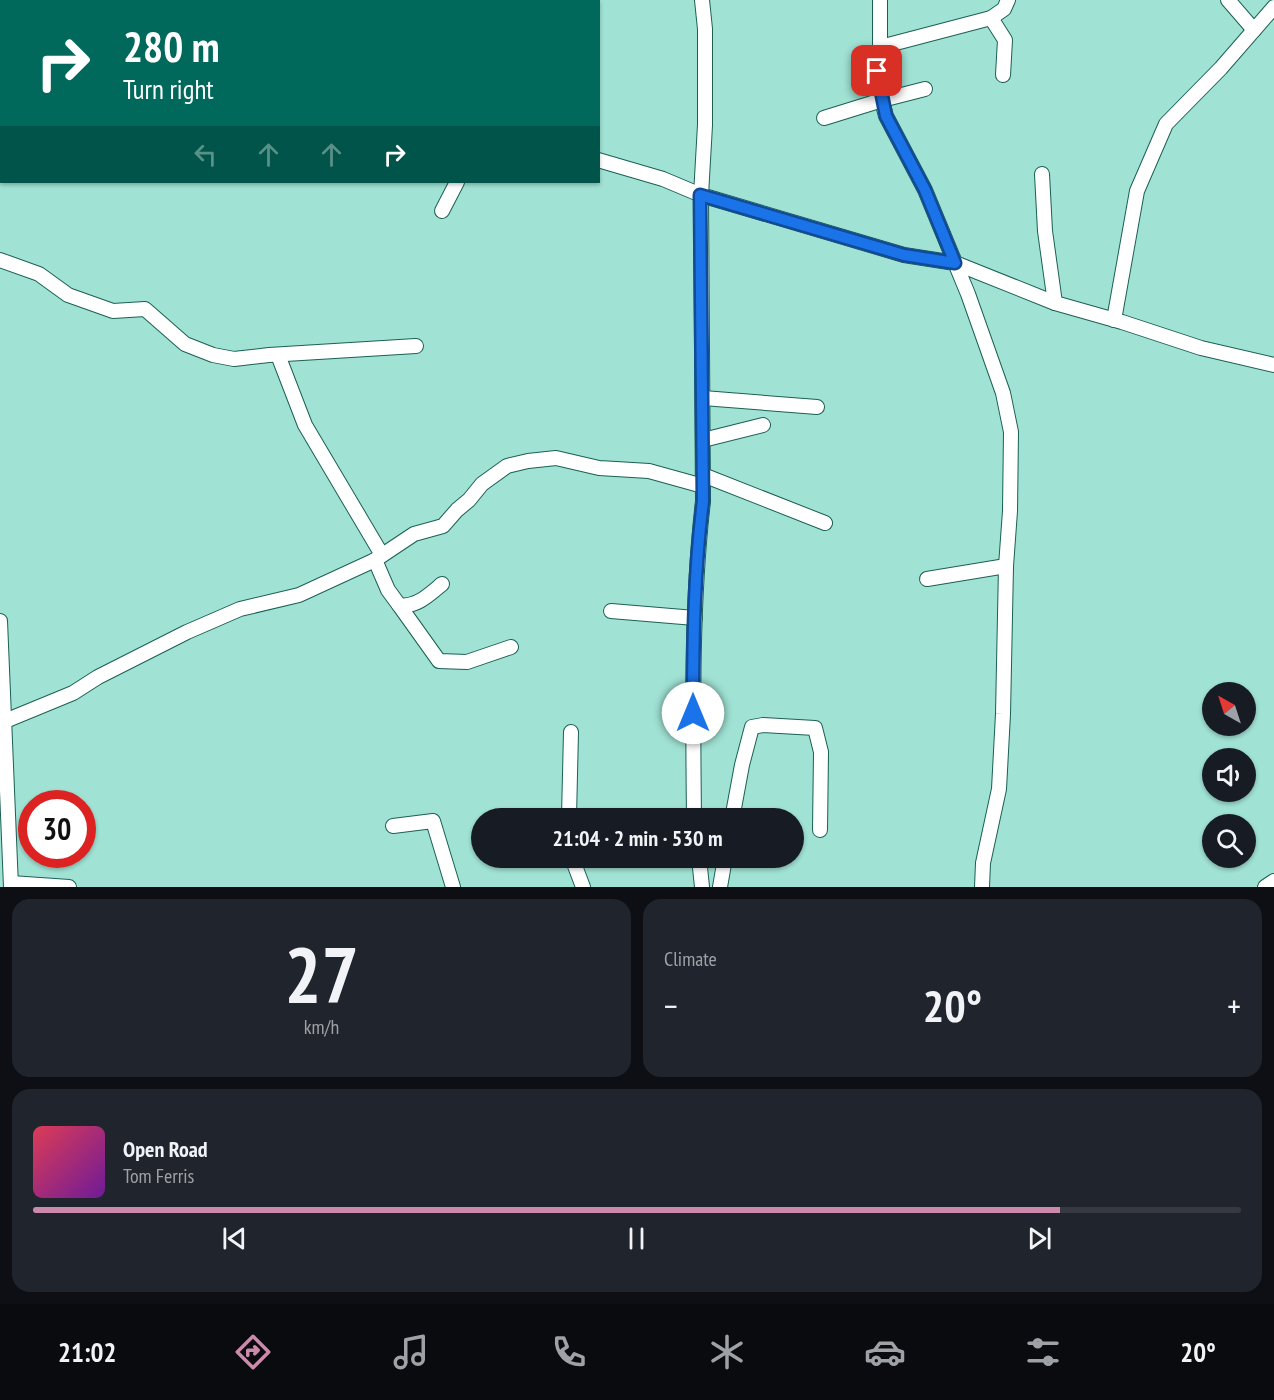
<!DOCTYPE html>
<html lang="en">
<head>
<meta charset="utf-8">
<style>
	body { margin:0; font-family:"PT Sans Narrow",sans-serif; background:#20242c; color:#f1f3f6; height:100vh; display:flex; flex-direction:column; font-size:22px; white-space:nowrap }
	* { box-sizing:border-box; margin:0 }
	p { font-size:20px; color:#9ea1a6 }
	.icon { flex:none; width:33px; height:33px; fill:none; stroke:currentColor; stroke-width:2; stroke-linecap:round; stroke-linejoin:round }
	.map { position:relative; height:887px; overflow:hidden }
	.panel { display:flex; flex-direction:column; gap:12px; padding:12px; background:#0d0f14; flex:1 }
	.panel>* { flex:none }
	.top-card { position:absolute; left:0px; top:0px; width:600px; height:183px; box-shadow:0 2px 4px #0004; background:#00695c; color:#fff; overflow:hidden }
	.needle { width:39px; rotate:321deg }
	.tools { position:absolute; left:1202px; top:682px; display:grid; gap:12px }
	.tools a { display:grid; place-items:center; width:54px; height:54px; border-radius:50%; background:#171b24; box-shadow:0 2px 4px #0004; font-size:30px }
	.speed { position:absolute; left:18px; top:790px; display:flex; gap:12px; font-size:30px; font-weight:700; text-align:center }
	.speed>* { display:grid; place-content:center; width:78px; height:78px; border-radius:50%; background:#171b24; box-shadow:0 2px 4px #0004; line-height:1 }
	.speed .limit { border:9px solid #d22; background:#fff; color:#111 }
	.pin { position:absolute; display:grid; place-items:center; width:51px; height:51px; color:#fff; margin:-26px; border-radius:12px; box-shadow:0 3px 9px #0006 }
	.me { position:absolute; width:66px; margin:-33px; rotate:0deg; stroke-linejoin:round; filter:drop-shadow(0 0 4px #0008) }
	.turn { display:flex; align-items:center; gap:21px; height:126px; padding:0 24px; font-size:27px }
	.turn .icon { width:78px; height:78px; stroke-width:2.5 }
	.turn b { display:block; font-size:42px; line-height:51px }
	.lanes { display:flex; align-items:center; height:57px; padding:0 24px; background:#0003; justify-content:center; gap:30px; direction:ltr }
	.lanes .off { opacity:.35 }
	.big { font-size:45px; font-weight:800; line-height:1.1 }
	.panel .tile { flex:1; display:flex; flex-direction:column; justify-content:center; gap:9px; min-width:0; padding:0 21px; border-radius:18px; background:#20242c }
	.panel .dial { align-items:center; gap:0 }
	.dial b { font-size:78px; line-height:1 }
	.song { display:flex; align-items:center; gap:18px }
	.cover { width:72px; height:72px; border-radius:9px; background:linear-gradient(135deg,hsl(350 70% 55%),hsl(280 70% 35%)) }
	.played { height:6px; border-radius:3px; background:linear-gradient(90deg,#cb89ac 85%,#363941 85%) }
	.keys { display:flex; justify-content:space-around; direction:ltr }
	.heat { display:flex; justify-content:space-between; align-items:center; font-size:33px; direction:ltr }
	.panel .tiles { flex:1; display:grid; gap:12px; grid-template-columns:1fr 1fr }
	.tile:last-child { grid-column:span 2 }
	.trip { position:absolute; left:471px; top:808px; width:333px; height:60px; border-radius:30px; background:#171b24; box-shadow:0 2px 4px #0004; font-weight:800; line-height:60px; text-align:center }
	.dock { display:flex; height:96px; justify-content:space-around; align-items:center; background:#090b0e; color:#9ea1a6 }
	.dock .icon { width:42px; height:42px }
	.dock .active { color:#cb89ac }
	.dock b { font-size:27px; color:#f1f3f6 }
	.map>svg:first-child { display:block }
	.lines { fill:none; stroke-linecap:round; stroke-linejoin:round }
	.minor-casing { stroke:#1b6055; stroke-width:16 }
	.minor { stroke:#fff; stroke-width:14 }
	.route-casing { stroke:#114b97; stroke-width:15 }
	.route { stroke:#1a73e8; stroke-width:10 }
</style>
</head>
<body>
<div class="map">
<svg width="1274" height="887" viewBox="0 0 1274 887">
	<rect width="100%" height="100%" fill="#a0e2d4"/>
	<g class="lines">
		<!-- minor casing -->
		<g class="minor-casing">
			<g id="minor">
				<polyline points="1228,0 1254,30"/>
				<polyline points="152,2 153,0"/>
				<polyline points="0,7 2,7"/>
				<polyline points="991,18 1005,40 1003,75"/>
				<polyline points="880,53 880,0"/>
				<polyline points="824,118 882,100 925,89"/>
				<polyline points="598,160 663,179 701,195 904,255 955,263 1055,303 1122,322 1201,348 1274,365"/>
				<polyline points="1042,174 1045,231 1055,303"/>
				<polyline points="442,211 457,182"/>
				<polyline points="0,260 39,274 68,295 113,311 145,309 185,344 213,355 234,359 269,355 416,346"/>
				<polyline points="1114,320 1137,191 1166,124 1221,68 1274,7"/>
				<polyline points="278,355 305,425 382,555"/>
				<polyline points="703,398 817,407"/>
				<polyline points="703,440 763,425"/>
				<polyline points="703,475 825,523"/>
				<path d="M375,560L388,590L399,605C416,608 430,594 442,584"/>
				<polyline points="927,579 1006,566"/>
				<polyline points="399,605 439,661 467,662 511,647"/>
				<polyline points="611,611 695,618"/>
				<polyline points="0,621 11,887"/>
				<polyline points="5,721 73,693 98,677 187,632 240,609 299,595 375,560 414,534 443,526 457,510 469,500 482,484 507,466 528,461 556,458 599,468 649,471 703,486"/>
				<polyline points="569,817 571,732"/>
				<polyline points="566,819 567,817 598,819"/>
				<path d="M694,819C693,713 691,607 703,501L701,195L705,125V29L702,0"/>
				<polyline points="732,819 742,765 752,727 763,725 815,728 821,752 820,830"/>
				<polyline points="393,826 433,821 453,887"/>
				<polyline points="572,858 583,887"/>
				<polyline points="699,858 702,887"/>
				<polyline points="11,883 69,887"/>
				<polyline points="720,887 725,858"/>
				<polyline points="982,887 983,863 999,789 1003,714 1006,566 1010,511 1011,432 1003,393 968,294 925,190 886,116 881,97 877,62 880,53 888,45 991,18 1004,9 1008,0"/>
				<polyline points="1265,887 1274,881"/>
			</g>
		</g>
		<!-- minor -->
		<use href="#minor" class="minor"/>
	</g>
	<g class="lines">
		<!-- route casing -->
		<g class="route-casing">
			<path id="route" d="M693,713C693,642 694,572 703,501L700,195L904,255L955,263L925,190L886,116L877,71"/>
		</g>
		<!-- route -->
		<use href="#route" class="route"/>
	</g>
</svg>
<div class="tools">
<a><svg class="needle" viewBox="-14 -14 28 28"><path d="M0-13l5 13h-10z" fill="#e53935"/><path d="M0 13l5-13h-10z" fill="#9ea1a6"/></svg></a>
<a><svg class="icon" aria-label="sound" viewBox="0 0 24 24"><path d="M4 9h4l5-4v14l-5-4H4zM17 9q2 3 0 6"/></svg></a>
<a><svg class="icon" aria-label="search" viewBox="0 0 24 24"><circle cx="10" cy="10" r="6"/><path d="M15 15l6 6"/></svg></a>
</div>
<div class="speed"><div class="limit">30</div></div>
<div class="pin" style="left:877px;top:71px;background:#d93025"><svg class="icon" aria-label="arrive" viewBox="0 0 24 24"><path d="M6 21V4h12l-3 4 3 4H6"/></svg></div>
<svg class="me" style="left:693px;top:713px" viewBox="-20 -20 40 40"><circle r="19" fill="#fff"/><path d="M0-13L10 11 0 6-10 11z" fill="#1a73e8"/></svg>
<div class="trip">21:04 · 2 min · 530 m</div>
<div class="top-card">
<div class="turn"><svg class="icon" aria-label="right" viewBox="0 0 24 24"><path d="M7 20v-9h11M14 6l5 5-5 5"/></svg><div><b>280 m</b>Turn right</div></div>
<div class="lanes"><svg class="icon off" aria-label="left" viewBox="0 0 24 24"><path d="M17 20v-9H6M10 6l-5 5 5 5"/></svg><svg class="icon off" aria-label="ahead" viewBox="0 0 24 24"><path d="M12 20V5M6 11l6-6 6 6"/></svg><svg class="icon off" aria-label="ahead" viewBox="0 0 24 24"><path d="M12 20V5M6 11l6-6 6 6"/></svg><svg class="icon" aria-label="right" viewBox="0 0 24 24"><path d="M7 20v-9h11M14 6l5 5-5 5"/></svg></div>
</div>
</div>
<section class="panel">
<div class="tiles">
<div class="tile dial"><b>27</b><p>km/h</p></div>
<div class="tile"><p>Climate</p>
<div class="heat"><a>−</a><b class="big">20°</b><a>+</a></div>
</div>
<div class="tile">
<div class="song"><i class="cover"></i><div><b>Open Road</b><p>Tom Ferris</p></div></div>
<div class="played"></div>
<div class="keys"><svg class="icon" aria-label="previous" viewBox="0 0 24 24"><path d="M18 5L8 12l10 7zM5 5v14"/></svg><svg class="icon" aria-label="pause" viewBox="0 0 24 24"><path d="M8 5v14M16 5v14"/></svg><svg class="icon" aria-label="next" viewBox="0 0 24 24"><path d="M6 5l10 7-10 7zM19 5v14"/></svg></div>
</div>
</div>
</section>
<nav class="dock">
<b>21:02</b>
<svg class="icon active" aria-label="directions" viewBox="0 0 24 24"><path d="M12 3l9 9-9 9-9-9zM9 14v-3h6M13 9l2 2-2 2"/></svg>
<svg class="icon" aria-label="music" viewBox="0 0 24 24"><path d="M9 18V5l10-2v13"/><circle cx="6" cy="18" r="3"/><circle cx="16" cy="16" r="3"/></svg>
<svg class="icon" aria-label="phone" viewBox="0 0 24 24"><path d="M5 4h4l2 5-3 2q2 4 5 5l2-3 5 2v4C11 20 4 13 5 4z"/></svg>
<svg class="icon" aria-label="climate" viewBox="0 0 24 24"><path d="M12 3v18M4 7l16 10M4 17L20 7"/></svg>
<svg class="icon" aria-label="car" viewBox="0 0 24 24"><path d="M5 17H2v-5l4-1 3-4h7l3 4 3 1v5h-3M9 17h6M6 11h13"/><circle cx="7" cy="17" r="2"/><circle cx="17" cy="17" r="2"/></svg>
<svg class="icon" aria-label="filters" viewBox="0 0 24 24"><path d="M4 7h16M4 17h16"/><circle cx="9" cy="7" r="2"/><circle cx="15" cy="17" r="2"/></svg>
<b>20°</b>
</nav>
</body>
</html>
